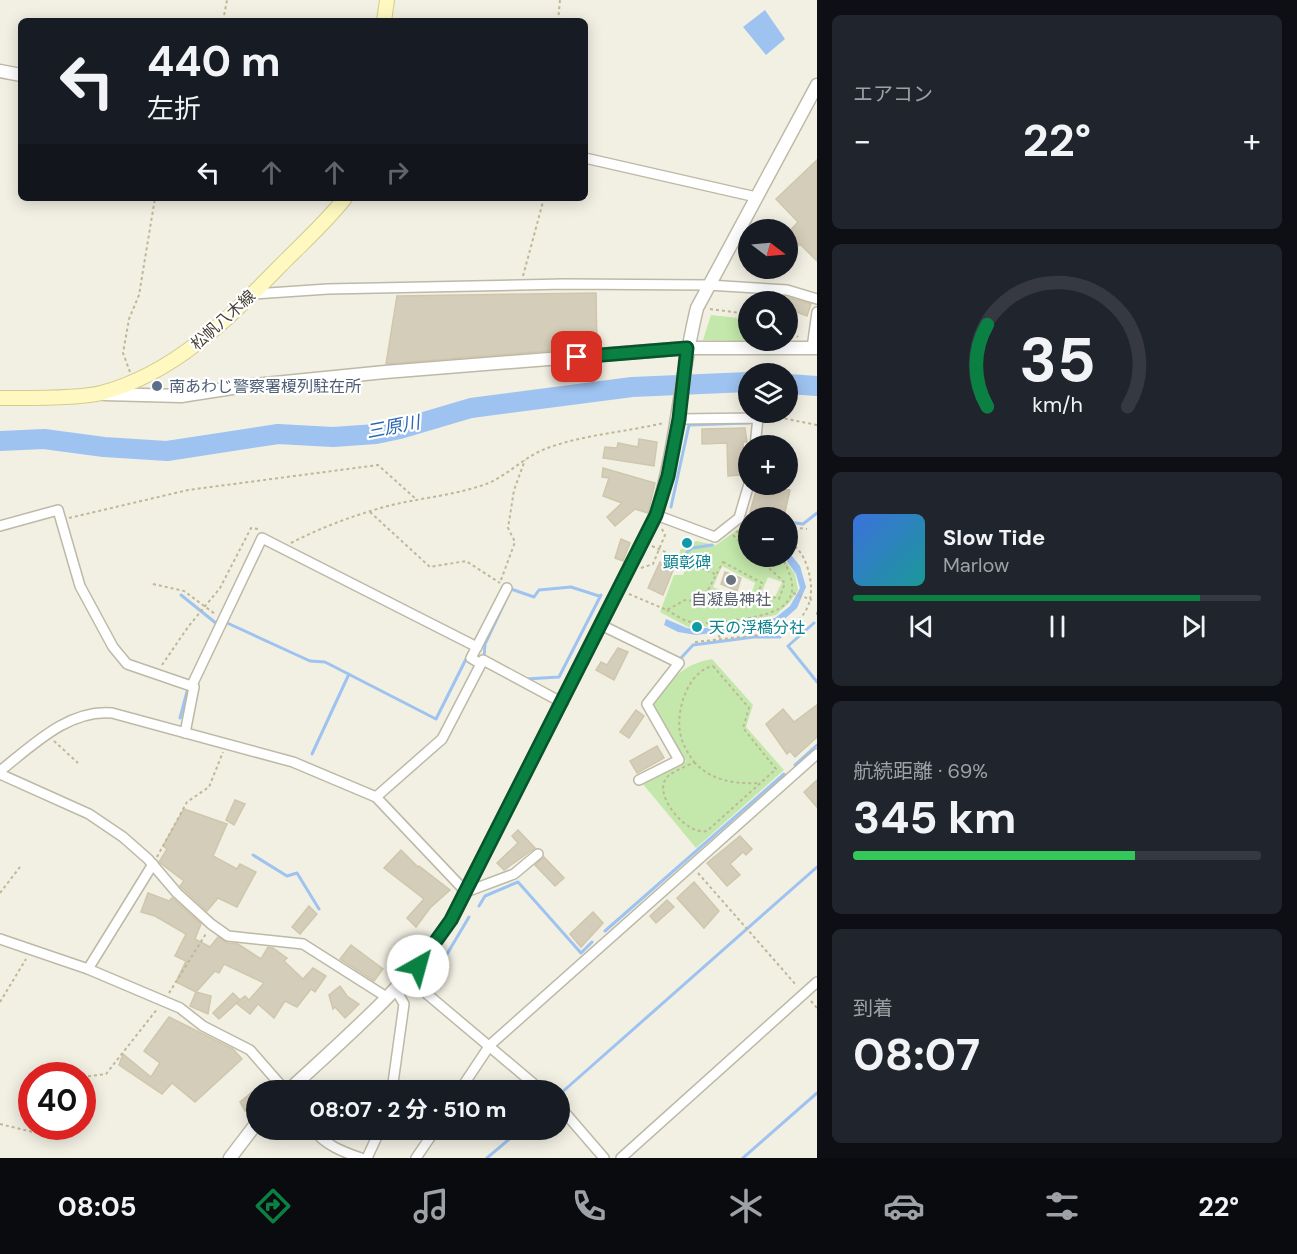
<!DOCTYPE html>
<html lang="ja">
<head>
<meta charset="utf-8">
<style>
	body { margin:0; font-family:"DM Sans","Noto Sans JP",sans-serif; background:#20242c; color:#f1f3f6; height:100vh; display:flex; flex-direction:column; font-size:22px; white-space:nowrap }
	* { box-sizing:border-box; margin:0 }
	p { font-size:20px; color:#9ea1a6 }
	.icon { flex:none; width:33px; height:33px; fill:none; stroke:currentColor; stroke-width:2; stroke-linecap:round; stroke-linejoin:round }
	.map { position:relative; flex:1; overflow:hidden }
	.sheet { display:flex; flex-direction:column; gap:15px; padding:15px; background:#0d0f14; width:480px }
	.sheet>* { flex:none }
	.top-card { position:absolute; left:18px; top:18px; width:570px; height:183px; border-radius:9px; box-shadow:0 3px 15px #0003; background:#171b24; color:#f1f3f6; overflow:hidden }
	.needle { width:39px; rotate:106deg }
	.controls { position:absolute; left:738px; top:219px; display:grid; gap:12px }
	.controls a { display:grid; place-items:center; width:60px; height:60px; border-radius:50%; background:#171b24; box-shadow:0 3px 15px #0003; font-size:30px }
	.speed { position:absolute; left:18px; top:1062px; display:flex; gap:12px; font-size:30px; font-weight:700; text-align:center }
	.speed>* { display:grid; place-content:center; width:78px; height:78px; border-radius:50%; background:#171b24; box-shadow:0 3px 15px #0003; line-height:1 }
	.speed .limit { border:9px solid #d22; background:#fff; color:#111 }
	.pin { position:absolute; display:grid; place-items:center; width:51px; height:51px; color:#fff; margin:-26px; border-radius:12px; box-shadow:0 3px 9px #0006 }
	.me { position:absolute; width:66px; margin:-33px; rotate:38deg; stroke-linejoin:round; filter:drop-shadow(0 0 4px #0008) }
	.turn { display:flex; align-items:center; gap:21px; height:126px; padding:0 30px; font-size:27px }
	.turn .icon { width:78px; height:78px; stroke-width:2.5 }
	.turn b { display:block; font-size:42px; line-height:51px }
	.lanes { display:flex; align-items:center; height:57px; padding:0 30px; background:#0003; justify-content:center; gap:30px; direction:ltr }
	.lanes .off { opacity:.35 }
	.big { font-size:45px; font-weight:700; line-height:1.1 }
	.sheet .widget { flex:1; display:flex; flex-direction:column; justify-content:center; gap:9px; min-width:0; padding:0 21px; border-radius:9px; background:#20242c }
	.sheet .dial { align-items:center; gap:0 }
	.dial svg { height:156px; overflow:visible; fill:none; stroke:#363941; stroke-width:7; stroke-linecap:round; text-anchor:middle }
	.dial text { fill:#f1f3f6; stroke:none }
	.song { display:flex; align-items:center; gap:18px }
	.cover { width:72px; height:72px; border-radius:9px; background:linear-gradient(135deg,hsl(220 70% 55%),hsl(180 70% 35%)) }
	.played { height:6px; border-radius:3px; background:linear-gradient(90deg,#0b8043 85%,#363941 85%) }
	.keys { display:flex; justify-content:space-around; direction:ltr }
	.heat { display:flex; justify-content:space-between; align-items:center; font-size:33px; direction:ltr }
	.charge { height:9px; border-radius:4px; background:linear-gradient(90deg,#34c759 69%,#363941 0) }
	.trip { position:absolute; left:246px; top:1080px; width:324px; height:60px; border-radius:30px; background:#171b24; box-shadow:0 3px 15px #0003; font-weight:700; line-height:60px; text-align:center }
	.tabs { display:flex; height:96px; justify-content:space-around; align-items:center; background:#090b0e; color:#9ea1a6 }
	.tabs .icon { width:42px; height:42px }
	.tabs .active { color:#0b8043 }
	.tabs b { font-size:27px; color:#f1f3f6 }
	main { display:flex; flex:1; min-height:0 }
	.map>svg:first-child { display:block }
	.green { fill:#c4e8ab; fill-rule:evenodd }
	.water { fill:#9ec3f1 }
	.lines { fill:none; stroke-linecap:round; stroke-linejoin:round }
	.stream { stroke:#9ec3f1; stroke-width:3 }
	.river { stroke:#9ec3f1; stroke-width:20 }
	.building { fill:#d4cdb9; stroke:#cfc6ac; stroke-width:1.5 }
	.minor-casing { stroke:#bdb9a6; stroke-width:12 }
	.tertiary-casing { stroke:#bdb9a6; stroke-width:15 }
	.secondary-casing { stroke:#d3cb92; stroke-width:16 }
	.path { stroke:#bfb797; stroke-width:2; stroke-dasharray:3 3; stroke-linecap:butt }
	.minor { stroke:#fff; stroke-width:9 }
	.tertiary { stroke:#fff; stroke-width:12 }
	.secondary { stroke:#fff9c1; stroke-width:14 }
	.route-casing { stroke:#07532c; stroke-width:15 }
	.route { stroke:#0b8043; stroke-width:10 }
	.service-dot { fill:#5c6f8a; stroke:#fff; stroke-width:2 }
	.culture-dot { fill:#0f9aa8; stroke:#fff; stroke-width:2 }
	.worship-dot { fill:#6b7280; stroke:#fff; stroke-width:2 }
	.labels { text-anchor:middle; dominant-baseline:central; stroke-width:4.5; stroke-linejoin:round; paint-order:stroke }
	.street-label { font-size:16px; fill:#444034; stroke:#fff }
	.service-label { font-size:16px; fill:#4e5e75; stroke:#fff; text-anchor:start }
	.culture-label { font-size:16px; fill:#0d838f; stroke:#fff }
	.worship-label { font-size:16px; fill:#5b616d; stroke:#fff }
	.water-label { font-size:18px; font-style:italic; fill:#2c66b1; stroke:#fff }
</style>
</head>
<body>
<main>
<div class="map">
<svg width="817" height="1158" viewBox="0 0 817 1158">
	<rect width="100%" height="100%" fill="#f2f0e3"/>
	<!-- green -->
	<g class="green">
		<polygon points="711,315 748,319 748,340 785,341 784,342 703,340"/>
		<path d="M740,528L748,534V556L783,557L795,574L798,590L790,602L776,615L718,626L688,627L660,612L674,575H683L689,561L679,556L680,550L696,541L716,545ZM722,566L755,583L750,597L738,593L736,596L713,587ZM768,577L782,582L775,597L762,592Z"/>
		<path d="M712,659L753,705L746,727L784,770L696,848L642,783L686,761L652,706C671,681 679,665 712,659Z"/>
	</g>
	<!-- water -->
	<g class="water">
		<polygon points="765,10 785,39 766,55 743,27"/>
		<polygon points="788,551 800,566 806,587 797,608 779,624 696,635 678,632 664,625 666,619 687,628 699,629 775,618 790,606 800,588 796,574 784,557 788,556"/>
	</g>
	<g class="lines">
		<!-- stream -->
		<g class="stream">
			<polyline points="671,507 689,425 748,423"/>
			<polyline points="755,517 760,518"/>
			<polyline points="788,522 803,524 817,513"/>
			<polyline points="683,556 692,548 712,545"/>
			<polyline points="181,595 217,624"/>
			<polyline points="225,622 310,661 325,662 436,719 467,657"/>
			<polyline points="814,623 788,646 817,682"/>
			<polyline points="484,658 485,644 511,589 534,597 539,590 571,587 599,596"/>
			<polyline points="681,658 693,645 754,637 780,637"/>
			<polyline points="526,679 559,677 601,595"/>
			<polyline points="180,718 188,688"/>
			<polyline points="312,754 349,674"/>
			<polyline points="795,765 817,745"/>
			<polyline points="253,855 287,876 297,873 319,909"/>
			<polyline points="479,906 485,896 518,882 581,953 592,942"/>
			<polyline points="605,931 784,774"/>
			<polyline points="437,971 469,917"/>
			<polyline points="560,1094 817,867"/>
			<polyline points="487,1158 520,1130"/>
			<polyline points="743,1158 817,1093"/>
		</g>
		<!-- river -->
		<g class="river">
			<polyline points="788,384 817,386"/>
			<polyline points="0,441 44,439 104,447 167,451 278,434 333,437 376,434 400,429 471,408 632,387 748,382"/>
		</g>
	</g>
	<!-- building -->
	<g class="building">
		<polygon points="817,160 817,261 800,244 788,256 788,233 798,222 776,199"/>
		<polygon points="596,293 597,347 386,364 397,296"/>
		<polygon points="763,295 786,297 811,304 807,316 788,309 788,302 762,302"/>
		<polygon points="745,428 747,442 743,442 744,468 740,468 740,475 728,476 727,443 702,444 702,429"/>
		<polygon points="639,439 657,442 654,466 603,458 605,447 617,448 618,443 638,447"/>
		<polygon points="603,468 655,483 648,513 635,509 615,526 607,517 622,503 603,496 609,478 602,477"/>
		<polygon points="758,484 790,490 785,512 773,510 771,517 750,512"/>
		<polygon points="621,539 630,543 623,561 615,558"/>
		<polygon points="660,562 674,568 663,595 648,588"/>
		<polygon points="725,572 741,578 737,591 721,584"/>
		<polygon points="618,648 628,652 614,680 596,670 601,662 607,665"/>
		<polygon points="817,705 817,737 795,757 790,751 787,754 766,724 783,709 794,722"/>
		<polygon points="636,710 644,716 629,738 620,732"/>
		<polygon points="657,746 664,758 637,773 630,761"/>
		<polygon points="817,780 817,807 804,792"/>
		<polygon points="235,800 245,804 234,825 226,820"/>
		<polygon points="184,809 227,824 213,856 237,869 240,864 256,872 237,907 218,898 207,911 180,886 184,881 159,862 167,849 163,846"/>
		<polygon points="518,830 535,848 504,870 497,863 518,843 512,836"/>
		<polygon points="740,836 752,849 746,855 743,852 730,864 740,875 727,886 707,863"/>
		<polygon points="401,850 418,867 419,866 450,890 430,908 416,927 407,918 424,899 384,868"/>
		<polygon points="544,857 564,878 555,886 535,865"/>
		<polygon points="694,882 719,911 704,928 677,898"/>
		<polygon points="148,893 169,901 172,898 201,924 195,939 210,947 218,937 227,943 238,944 261,959 268,947 273,948 287,958 284,961 303,979 313,968 326,976 315,992 311,989 297,1007 285,1001 274,1018 258,1004 250,1014 236,1003 245,996 249,1000 264,983 224,964 219,973 215,971 196,992 176,982 186,961 175,956 186,934 155,916 141,912"/>
		<polygon points="667,900 674,907 656,923 650,916"/>
		<polygon points="309,906 317,914 300,934 292,927"/>
		<polygon points="593,912 603,923 581,947 570,934"/>
		<polygon points="351,945 383,969 374,981 340,959"/>
		<polygon points="340,986 347,996 359,1004 345,1018 335,1007 333,1009 329,995"/>
		<polygon points="196,992 211,996 208,1014 190,1006"/>
		<polygon points="233,993 240,1000 219,1019 213,1013"/>
		<polygon points="169,1017 233,1049 242,1059 195,1102 172,1083 162,1094 119,1065 123,1054 151,1077 160,1063 144,1051"/>
		<polygon points="256,1089 256,1101 245,1111 240,1102"/>
	</g>
	<g class="lines">
		<!-- minor casing -->
		<g class="minor-casing">
			<g id="minor">
				<polyline points="585,158 756,197"/>
				<polyline points="253,294 328,289 564,284 708,285 787,290 817,299"/>
				<polyline points="812,348 817,312"/>
				<polyline points="679,419 758,418 755,446"/>
				<polyline points="656,515 715,537 739,518 749,484"/>
				<polyline points="0,526 58,510 80,586 113,647 127,664 194,687 185,733"/>
				<polyline points="601,625 679,663 647,704 679,760 639,780"/>
				<polyline points="481,664 471,658 507,588"/>
				<polyline points="192,685 262,538 477,647"/>
				<path d="M0,771C32,746 68,709 112,713L293,762L376,797L466,892L514,874L538,854"/>
				<polyline points="0,774 89,814 123,837 148,859 177,893 211,924 228,936 303,944 388,998"/>
				<polyline points="376,797 442,739 483,660 563,703"/>
				<polyline points="0,939 88,969 180,1008 203,1026 250,1050 285,1090"/>
				<polyline points="88,969 153,864"/>
				<polyline points="408,978 541,1090"/>
				<polyline points="392,1090 404,1004 396,990"/>
				<polyline points="460,1090 490,1045 817,754"/>
				<polyline points="560,1107 604,1158"/>
				<path d="M314,1130C325,1145 343,1152 361,1158"/>
				<polyline points="367,1158 380,1130"/>
				<polyline points="416,1158 435,1130"/>
				<polyline points="621,1158 817,982"/>
			</g>
		</g>
		<!-- tertiary casing -->
		<g class="tertiary-casing">
			<g id="tertiary">
				<polyline points="0,71 21,75"/>
				<polyline points="104,394 181,396 245,386 385,372 687,348 817,348"/>
				<path d="M289,1090C347,1036 407,986 451,920L656,515C677,447 680,377 697,308L817,85"/>
				<polyline points="230,1158 256,1124"/>
			</g>
		</g>
		<!-- secondary casing -->
		<g class="secondary-casing">
			<g id="secondary">
				<polyline points="384,21 387,0"/>
				<path d="M0,398C25,398 78,399 101,393C177,373 232,315 285,261C306,240 327,221 345,198"/>
			</g>
		</g>
		<!-- path -->
		<g class="path">
			<polyline points="223,21 227,0"/>
			<polyline points="558,21 560,0"/>
			<polyline points="523,276 544,198"/>
			<polyline points="710,309 748,314"/>
			<polyline points="788,328 798,337"/>
			<polyline points="130,372 123,353 129,319 139,295 155,198"/>
			<polyline points="767,415 817,425"/>
			<polyline points="370,512 430,567 466,561 500,583"/>
			<polyline points="69,518 188,490 378,465 417,500"/>
			<polyline points="788,527 807,529"/>
			<polyline points="736,531 748,539"/>
			<polyline points="733,535 748,550"/>
			<path d="M291,543C320,528 352,516 384,507C417,498 453,496 486,484C507,476 524,457 545,449C581,435 625,432 664,423"/>
			<polyline points="652,546 715,574"/>
			<polyline points="788,555 795,546"/>
			<polyline points="756,556 785,583 779,599 759,592"/>
			<polyline points="776,556 783,560 786,556"/>
			<polygon points="723,562 762,583 754,603 708,590"/>
			<polyline points="641,568 653,564 665,535 662,529"/>
			<polyline points="501,580 515,542 508,528 514,490 525,460"/>
			<polyline points="153,584 184,591 215,614"/>
			<polyline points="793,593 812,600"/>
			<polyline points="629,594 667,610 685,600 703,602 708,590"/>
			<path d="M667,610C674,614 683,621 692,622C709,625 727,621 743,619C781,613 807,602 783,560"/>
			<polyline points="817,612 817,615"/>
			<polyline points="717,623 720,640"/>
			<path d="M695,642L778,633C809,620 817,597 807,566C803,555 798,547 788,541"/>
			<polyline points="162,665 188,627 220,588 251,528 258,529"/>
			<path d="M713,666L749,708L743,728L776,769L707,831C688,836 655,798 665,780C669,772 686,767 694,762C688,753 682,744 680,732C676,710 688,671 713,666Z"/>
			<polyline points="54,741 78,763"/>
			<path d="M694,762C712,781 734,784 759,783"/>
			<polyline points="157,857 187,802 209,787 223,752"/>
			<polyline points="698,873 797,986"/>
			<polyline points="0,893 20,867"/>
			<polyline points="169,993 207,932"/>
			<polyline points="811,1001 817,1008"/>
			<polyline points="0,1002 26,959"/>
			<polyline points="82,1077 106,1074 158,1008"/>
			<polyline points="0,1124 33,1132 36,1126"/>
		</g>
		<!-- minor -->
		<use href="#minor" class="minor"/>
		<!-- tertiary -->
		<use href="#tertiary" class="tertiary"/>
		<!-- secondary -->
		<use href="#secondary" class="secondary"/>
	</g>
	<g class="lines">
		<!-- route casing -->
		<g class="route-casing">
			<polyline id="route" points="418,966 451,920 656,515 668,476 679,419 687,348 577,357"/>
		</g>
		<!-- route -->
		<use href="#route" class="route"/>
	</g>
	<!-- markers -->
	<circle class="service-dot" cx="157" cy="386" r="6"/>
	<g class="culture-dot">
		<circle cx="687" cy="543" r="6"/>
		<circle cx="697" cy="627" r="6"/>
	</g>
	<circle class="worship-dot" cx="731" cy="580" r="6"/>
	<g class="labels">
		<!-- street labels -->
		<g class="street-label">
			<text transform="translate(223 320) rotate(-42)">松帆八木線</text>
		</g>
		<!-- service labels -->
		<g class="service-label">
			<text x="169" y="386">南あわじ警察署榎列駐在所</text>
		</g>
		<!-- culture labels -->
		<g class="culture-label">
			<text x="687" y="562">顕彰碑</text>
			<text x="709" y="627" text-anchor="start">天の浮橋分社</text>
		</g>
		<!-- worship labels -->
		<g class="worship-label">
			<text x="731" y="599">自凝島神社</text>
		</g>
		<!-- water labels -->
		<g class="water-label">
			<text transform="translate(393 427) rotate(-11)">三原川</text>
		</g>
	</g>
</svg>
<div class="controls">
<a><svg class="needle" viewBox="-14 -14 28 28"><path d="M0-13l5 13h-10z" fill="#e53935"/><path d="M0 13l5-13h-10z" fill="#9ea1a6"/></svg></a>
<a><svg class="icon" aria-label="search" viewBox="0 0 24 24"><circle cx="10" cy="10" r="6"/><path d="M15 15l6 6"/></svg></a>
<a><svg class="icon" aria-label="layers" viewBox="0 0 24 24"><path d="M12 4l9 5-9 5-9-5zM3 14l9 5 9-5"/></svg></a>
<a>+</a>
<a>−</a>
</div>
<div class="speed"><div class="limit">40</div></div>
<div class="pin" style="left:577px;top:357px;background:#d93025"><svg class="icon" aria-label="arrive" viewBox="0 0 24 24"><path d="M6 21V4h12l-3 4 3 4H6"/></svg></div>
<svg class="me" style="left:418px;top:966px" viewBox="-20 -20 40 40"><circle r="19" fill="#fff"/><path d="M0-13L10 11 0 6-10 11z" fill="#0b8043"/></svg>
<div class="trip">08:07 · 2 分 · 510 m</div>
<div class="top-card">
<div class="turn"><svg class="icon" aria-label="left" viewBox="0 0 24 24"><path d="M17 20v-9H6M10 6l-5 5 5 5"/></svg><div><b>440 m</b>左折</div></div>
<div class="lanes"><svg class="icon" aria-label="left" viewBox="0 0 24 24"><path d="M17 20v-9H6M10 6l-5 5 5 5"/></svg><svg class="icon off" aria-label="ahead" viewBox="0 0 24 24"><path d="M12 20V5M6 11l6-6 6 6"/></svg><svg class="icon off" aria-label="ahead" viewBox="0 0 24 24"><path d="M12 20V5M6 11l6-6 6 6"/></svg><svg class="icon off" aria-label="right" viewBox="0 0 24 24"><path d="M7 20v-9h11M14 6l5 5-5 5"/></svg></div>
</div>
</div>
<section class="sheet">
<div class="widget"><p>エアコン</p>
<div class="heat"><a>−</a><b class="big">22°</b><a>+</a></div>
</div>
<div class="widget dial"><svg viewBox="0 0 100 80">
<path d="M14 69A42 42 0 1 1 86 69"/>
<path d="M14 69A42 42 0 0 1 14 27" stroke="#0b8043"/>
<text x="50" y="56" font-size="32" font-weight="700">35</text>
<text x="50" y="72" font-size="11">km/h</text>
</svg></div>
<div class="widget">
<div class="song"><i class="cover"></i><div><b>Slow Tide</b><p>Marlow</p></div></div>
<div class="played"></div>
<div class="keys"><svg class="icon" aria-label="previous" viewBox="0 0 24 24"><path d="M18 5L8 12l10 7zM5 5v14"/></svg><svg class="icon" aria-label="pause" viewBox="0 0 24 24"><path d="M8 5v14M16 5v14"/></svg><svg class="icon" aria-label="next" viewBox="0 0 24 24"><path d="M6 5l10 7-10 7zM19 5v14"/></svg></div>
</div>
<div class="widget"><p>航続距離 · 69%</p><b class="big">345 km</b><div class="charge"></div></div>
<div class="widget"><p>到着</p><b class="big">08:07</b></div>
</section>
</main>
<nav class="tabs">
<b>08:05</b>
<svg class="icon active" aria-label="directions" viewBox="0 0 24 24"><path d="M12 3l9 9-9 9-9-9zM9 14v-3h6M13 9l2 2-2 2"/></svg>
<svg class="icon" aria-label="music" viewBox="0 0 24 24"><path d="M9 18V5l10-2v13"/><circle cx="6" cy="18" r="3"/><circle cx="16" cy="16" r="3"/></svg>
<svg class="icon" aria-label="phone" viewBox="0 0 24 24"><path d="M5 4h4l2 5-3 2q2 4 5 5l2-3 5 2v4C11 20 4 13 5 4z"/></svg>
<svg class="icon" aria-label="climate" viewBox="0 0 24 24"><path d="M12 3v18M4 7l16 10M4 17L20 7"/></svg>
<svg class="icon" aria-label="car" viewBox="0 0 24 24"><path d="M5 17H2v-5l4-1 3-4h7l3 4 3 1v5h-3M9 17h6M6 11h13"/><circle cx="7" cy="17" r="2"/><circle cx="17" cy="17" r="2"/></svg>
<svg class="icon" aria-label="filters" viewBox="0 0 24 24"><path d="M4 7h16M4 17h16"/><circle cx="9" cy="7" r="2"/><circle cx="15" cy="17" r="2"/></svg>
<b>22°</b>
</nav>
</body>
</html>
